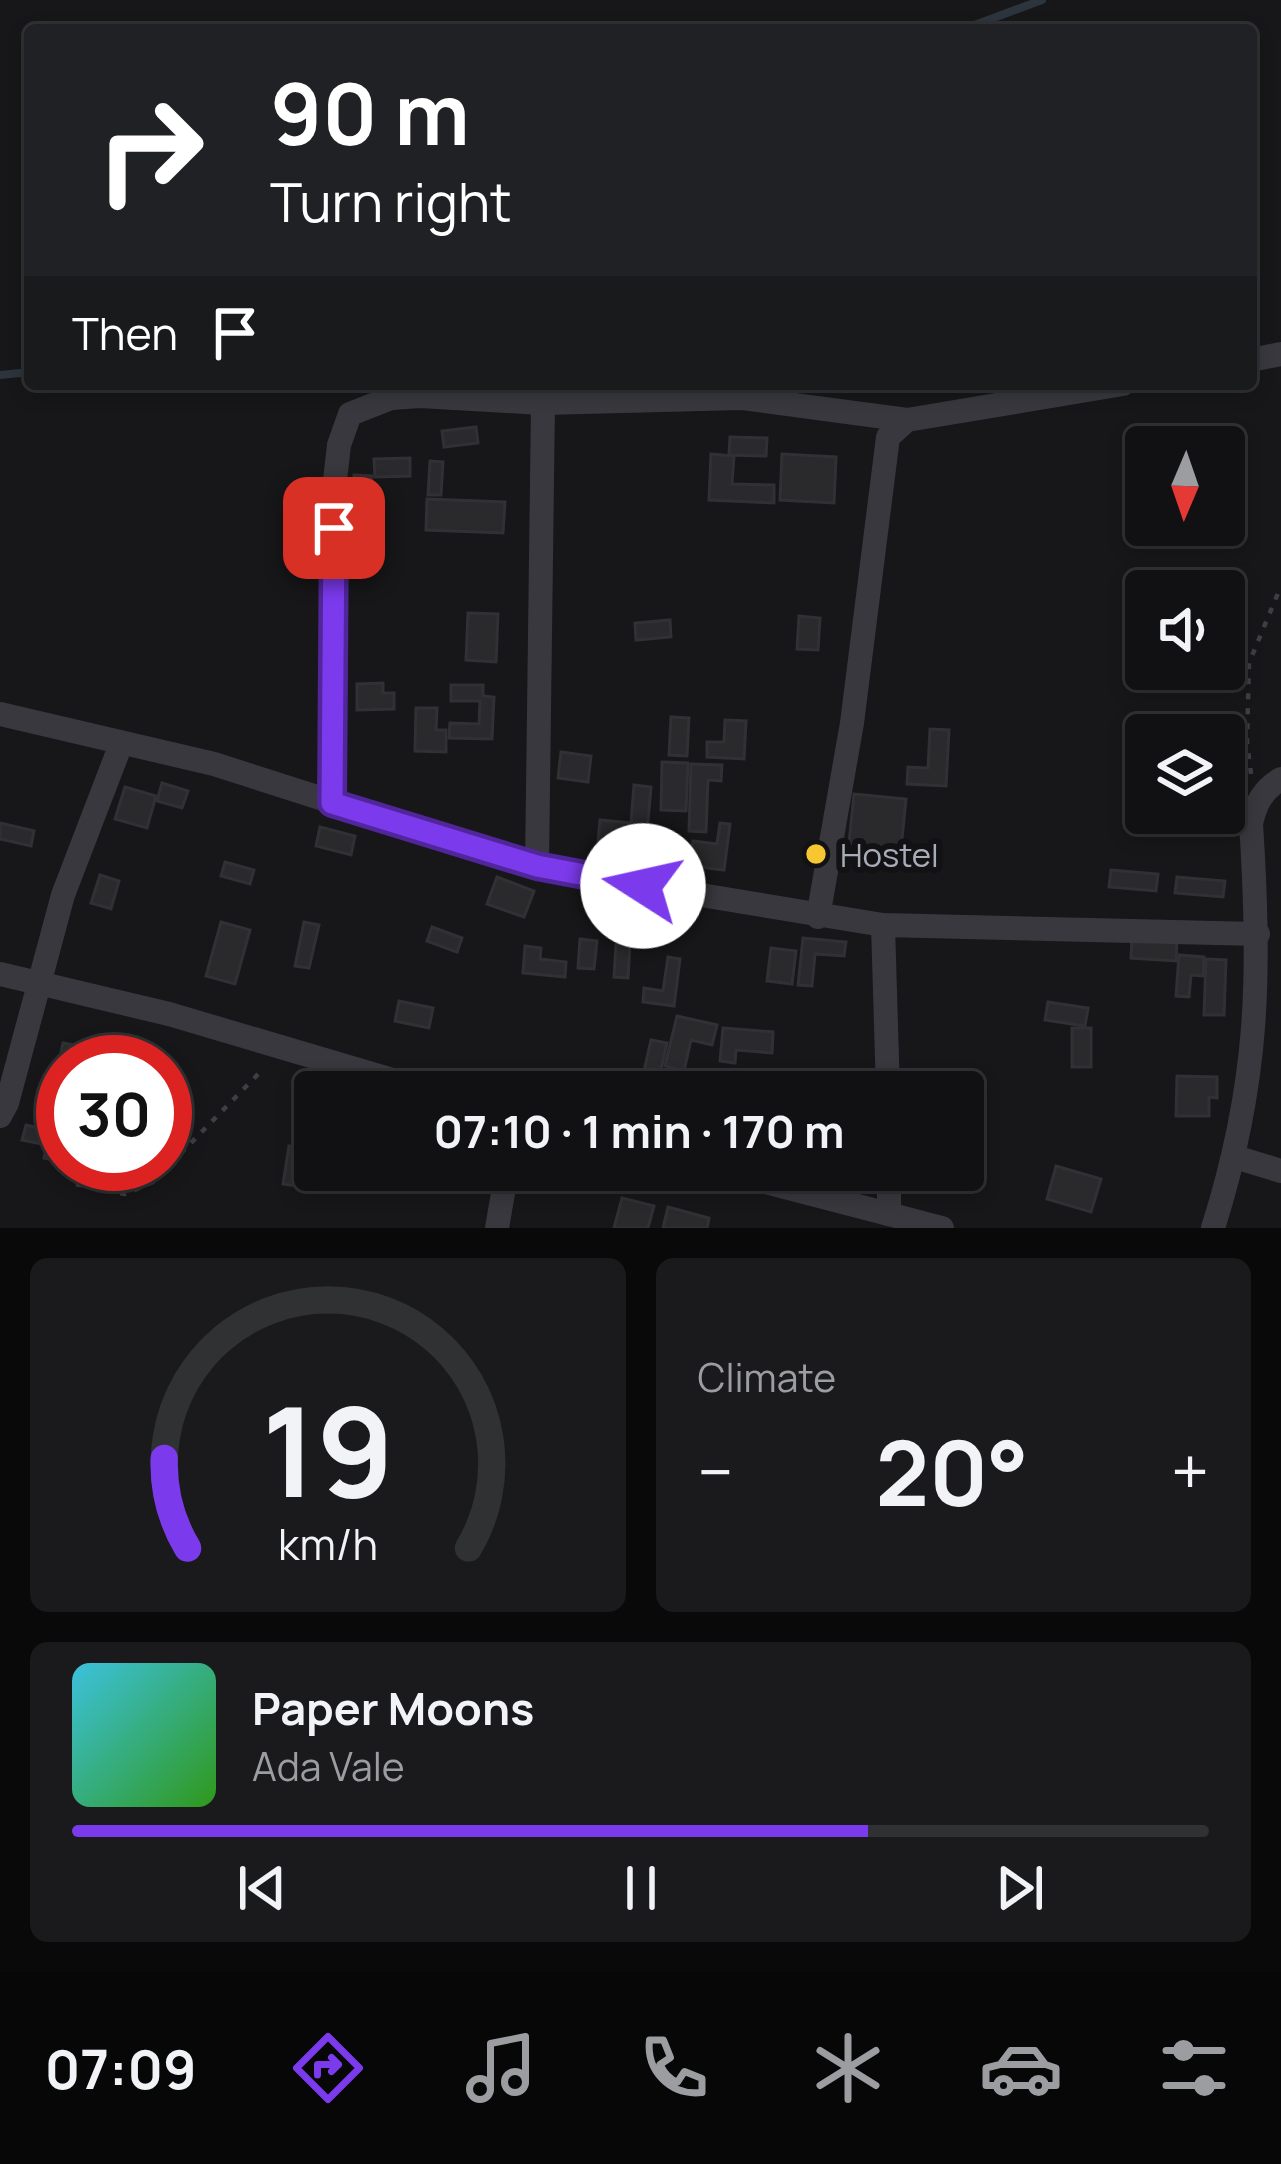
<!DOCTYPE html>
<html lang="en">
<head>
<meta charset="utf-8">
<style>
	body { margin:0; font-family:Manrope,sans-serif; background:#1a1a1c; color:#f1f3f6; height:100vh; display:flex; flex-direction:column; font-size:45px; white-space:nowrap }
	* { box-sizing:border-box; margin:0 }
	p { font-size:39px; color:#9c9da0 }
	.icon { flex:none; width:66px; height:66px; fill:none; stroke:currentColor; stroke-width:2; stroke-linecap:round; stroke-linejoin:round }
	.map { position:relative; height:1228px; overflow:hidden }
	.panel { display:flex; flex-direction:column; gap:30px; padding:30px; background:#09090a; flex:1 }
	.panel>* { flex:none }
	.hud { position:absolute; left:24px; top:24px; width:1233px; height:366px; border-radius:12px; box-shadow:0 6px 18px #0003,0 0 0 3px #303133; background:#202124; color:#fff; overflow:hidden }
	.needle { width:78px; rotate:182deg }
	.fabs { position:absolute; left:1125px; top:426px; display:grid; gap:24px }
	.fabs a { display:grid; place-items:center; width:120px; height:120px; border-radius:12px; background:#111113; box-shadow:0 6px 18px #0003,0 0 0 3px #303133; font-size:60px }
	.speed { position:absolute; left:36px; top:1035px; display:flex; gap:24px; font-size:60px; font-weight:700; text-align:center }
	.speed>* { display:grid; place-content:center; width:156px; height:156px; border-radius:50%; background:#111113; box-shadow:0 6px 18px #0003,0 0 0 3px #303133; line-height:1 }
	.speed .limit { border:18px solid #d22; background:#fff; color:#111 }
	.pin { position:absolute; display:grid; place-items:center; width:102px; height:102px; color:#fff; margin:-51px; border-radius:24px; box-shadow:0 6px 18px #0006 }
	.me { position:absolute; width:132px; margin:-66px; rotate:280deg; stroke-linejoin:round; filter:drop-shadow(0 0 9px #0008) }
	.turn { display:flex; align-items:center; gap:42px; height:252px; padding:0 48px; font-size:54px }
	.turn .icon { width:156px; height:156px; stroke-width:2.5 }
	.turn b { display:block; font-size:84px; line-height:102px }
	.then { display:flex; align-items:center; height:114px; padding:0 48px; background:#0003; gap:24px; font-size:45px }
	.big { font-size:90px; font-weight:700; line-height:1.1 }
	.panel .card { flex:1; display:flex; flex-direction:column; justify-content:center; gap:18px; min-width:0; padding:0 42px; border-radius:18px; background:#1a1a1c }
	.panel .dial { align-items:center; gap:0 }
	.dial svg { height:312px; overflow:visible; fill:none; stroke:#303133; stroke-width:7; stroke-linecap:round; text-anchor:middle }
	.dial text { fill:#f1f3f6; stroke:none }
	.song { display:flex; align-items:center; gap:36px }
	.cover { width:144px; height:144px; border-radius:18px; background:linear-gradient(135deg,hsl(190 70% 55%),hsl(110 70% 35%)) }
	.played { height:12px; border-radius:6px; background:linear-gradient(90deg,#7c3aed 70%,#303133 70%) }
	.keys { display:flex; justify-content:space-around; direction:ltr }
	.heat { display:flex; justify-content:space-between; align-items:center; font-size:66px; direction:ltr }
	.panel .tiles { flex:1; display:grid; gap:30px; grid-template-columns:1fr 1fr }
	.card:last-child { grid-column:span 2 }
	.trip { position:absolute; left:294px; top:1071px; width:690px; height:120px; border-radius:12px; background:#111113; box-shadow:0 6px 18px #0003,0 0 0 3px #303133; font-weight:700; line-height:120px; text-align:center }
	.tabs { display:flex; height:192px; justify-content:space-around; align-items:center; background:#070708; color:#9c9da0 }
	.tabs .icon { width:84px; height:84px }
	.tabs .on { color:#7c3aed }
	.tabs b { font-size:54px; color:#f1f3f6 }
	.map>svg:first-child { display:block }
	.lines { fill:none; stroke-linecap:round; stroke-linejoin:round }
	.stream { stroke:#2c343d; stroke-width:8 }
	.building { fill:#2a2a2d; stroke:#313135; stroke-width:3 }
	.path { stroke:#3e3f45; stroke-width:4.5; stroke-dasharray:6 9; stroke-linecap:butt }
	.minor { stroke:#38383e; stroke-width:24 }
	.route-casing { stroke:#51269a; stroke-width:30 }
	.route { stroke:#7c3aed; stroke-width:21 }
	.poi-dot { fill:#f6c731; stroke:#121214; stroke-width:4.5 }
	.labels { text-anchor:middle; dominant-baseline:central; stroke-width:12; stroke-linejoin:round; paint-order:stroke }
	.poi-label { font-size:33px; fill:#a8acb9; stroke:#121214; text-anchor:start }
</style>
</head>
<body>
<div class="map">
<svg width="1281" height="1228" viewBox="0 0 1281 1228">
	<rect width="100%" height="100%" fill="#171719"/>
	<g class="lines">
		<!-- stream -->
		<g class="stream">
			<polyline points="961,30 1042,0"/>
			<polyline points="0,375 30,372"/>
		</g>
	</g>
	<!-- building -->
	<g class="building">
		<polygon points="476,427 478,443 444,447 442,431"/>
		<polygon points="730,437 767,438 766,456 729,455"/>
		<polygon points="711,454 734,456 732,484 774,485 774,503 709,500"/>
		<polygon points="782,454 836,457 834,503 780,500"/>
		<polygon points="410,458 410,476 375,477 374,459"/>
		<polygon points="430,461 443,462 441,495 428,495"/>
		<polygon points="354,475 372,476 371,497 354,496"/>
		<polygon points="427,499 505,502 503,533 426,530"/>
		<polygon points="468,613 498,614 496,662 466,660"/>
		<polygon points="799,616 820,618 818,650 797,649"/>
		<polygon points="670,620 671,637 636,640 635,623"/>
		<polygon points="383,683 383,693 394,693 394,709 357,710 357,684"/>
		<polygon points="451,685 483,685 483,696 494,697 492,739 449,738 450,723 479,724 480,701 451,701"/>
		<polygon points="416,708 437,708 436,730 446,730 446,752 415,751"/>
		<polygon points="671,717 689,718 687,756 669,755"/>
		<polygon points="725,720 746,721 744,759 707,757 707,742 724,742"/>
		<polygon points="930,729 949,730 946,786 907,784 908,767 928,768"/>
		<polygon points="561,752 591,756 588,782 558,778"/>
		<polygon points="662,762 688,763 686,811 661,810"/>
		<polygon points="691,764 722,765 721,781 708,780 706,832 689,831"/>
		<polygon points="162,783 188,791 182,808 157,801"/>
		<polygon points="634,785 651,787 646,845 598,841 600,820 631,823"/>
		<polygon points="125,787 156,796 147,828 115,819"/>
		<polygon points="854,794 906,799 901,849 849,843"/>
		<polygon points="0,823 34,831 31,846 0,839"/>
		<polygon points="720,823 730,824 724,870 690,866 693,841 717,844"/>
		<polygon points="320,827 355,836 351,855 316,846"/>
		<polygon points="225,862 254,870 250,884 221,876"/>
		<polygon points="1111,870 1158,874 1156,891 1109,887"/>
		<polygon points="100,875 119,881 111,909 91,903"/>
		<polygon points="497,877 534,891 524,917 487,904"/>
		<polygon points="1177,877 1225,881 1223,897 1175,893"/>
		<polygon points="221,922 250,930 235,984 206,976"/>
		<polygon points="304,922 319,925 309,968 295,966"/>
		<polygon points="432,927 462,938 457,952 427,941"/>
		<polygon points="1132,936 1177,939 1176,961 1131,958"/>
		<polygon points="803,938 846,942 844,956 815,954 812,986 798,985"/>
		<polygon points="580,939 597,941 594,969 578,968"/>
		<polygon points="616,944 630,944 628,978 614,977"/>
		<polygon points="525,946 541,948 540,959 566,962 565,977 523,973"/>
		<polygon points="771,948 796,951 792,984 767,981"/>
		<polygon points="1179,955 1204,957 1203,976 1191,975 1189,997 1176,996"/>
		<polygon points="668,957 680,959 674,1006 643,1002 644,988 663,991"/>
		<polygon points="1206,959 1226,960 1224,1015 1204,1015"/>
		<polygon points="399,1001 433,1008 429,1028 395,1021"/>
		<polygon points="1048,1002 1088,1008 1085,1026 1045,1020"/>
		<polygon points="677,1016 717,1025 712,1045 691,1040 684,1071 665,1066"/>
		<polygon points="723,1028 773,1032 772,1053 736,1050 735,1063 720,1061"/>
		<rect x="1072" y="1028" width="19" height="39"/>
		<polygon points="651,1040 667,1043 660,1074 644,1071"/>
		<polygon points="63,1043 99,1050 97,1062 59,1062"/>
		<polygon points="1177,1076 1217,1077 1217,1098 1209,1097 1209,1116 1176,1116"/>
		<polygon points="26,1125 63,1133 59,1161 44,1158 47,1145 22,1140"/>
		<polygon points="289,1146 315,1150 315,1170 326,1170 313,1171 311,1188 283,1184"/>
		<polygon points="1056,1166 1101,1179 1091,1212 1047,1199"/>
		<polygon points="622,1198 654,1206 648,1228 614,1228"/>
		<polygon points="668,1207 709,1218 707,1228 663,1228"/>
	</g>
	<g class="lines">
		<!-- path -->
		<g class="path">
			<polyline points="1251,774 1247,742 1249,663 1281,586"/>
			<polyline points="76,1184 125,1194 153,1182 264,1068"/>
		</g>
		<!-- minor -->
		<g class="minor">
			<polyline points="1251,360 1281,354"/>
			<polyline points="0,714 214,764 486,851 604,879 883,925 1258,934"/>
			<polyline points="332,803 334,489 339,445 350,414 391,398 420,396 543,403 743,398 907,420"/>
			<polyline points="537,866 543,403"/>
			<polyline points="818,917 852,723 888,437 907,420 1123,384"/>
			<polyline points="883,925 888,1092"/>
			<polyline points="0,974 169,1014 433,1092"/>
			<polyline points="0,1116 7,1103 63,895 121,744"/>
			<polyline points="1235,1157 1281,1171"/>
			<polyline points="720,1170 942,1228"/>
			<polyline points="889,1170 889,1214"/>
			<polyline points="497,1228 507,1170"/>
			<path d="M1213,1228C1259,1083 1261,974 1251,824C1255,804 1263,789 1281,779"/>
		</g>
	</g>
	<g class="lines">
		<!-- route casing -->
		<g class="route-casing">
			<polyline id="route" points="334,528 332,803 537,866 643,886"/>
		</g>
		<!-- route -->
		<use href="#route" class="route"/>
	</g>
	<!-- markers -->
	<circle class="poi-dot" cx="816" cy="854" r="12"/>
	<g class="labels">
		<!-- poi labels -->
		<g class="poi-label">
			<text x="840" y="854">Hostel</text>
		</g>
	</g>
</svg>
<div class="fabs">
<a><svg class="needle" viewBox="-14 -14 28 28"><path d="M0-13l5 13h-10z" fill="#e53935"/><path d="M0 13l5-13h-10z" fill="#9c9da0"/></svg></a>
<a><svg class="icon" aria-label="sound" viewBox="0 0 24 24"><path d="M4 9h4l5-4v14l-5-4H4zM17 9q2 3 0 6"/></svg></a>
<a><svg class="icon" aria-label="layers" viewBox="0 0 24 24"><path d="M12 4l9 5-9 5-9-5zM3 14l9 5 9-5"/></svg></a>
</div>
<div class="speed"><div class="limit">30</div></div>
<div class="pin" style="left:334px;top:528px;background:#d93025"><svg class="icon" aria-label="arrive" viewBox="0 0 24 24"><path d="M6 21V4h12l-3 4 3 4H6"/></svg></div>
<svg class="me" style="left:643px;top:886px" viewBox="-20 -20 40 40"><circle r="19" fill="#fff"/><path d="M0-13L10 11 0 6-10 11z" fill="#7c3aed"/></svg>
<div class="trip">07:10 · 1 min · 170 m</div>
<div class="hud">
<div class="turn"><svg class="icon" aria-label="right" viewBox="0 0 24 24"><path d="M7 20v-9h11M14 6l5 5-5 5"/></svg><div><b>90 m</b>Turn right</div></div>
<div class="then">Then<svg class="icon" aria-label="arrive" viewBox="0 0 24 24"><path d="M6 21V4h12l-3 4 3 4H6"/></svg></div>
</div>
</div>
<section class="panel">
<div class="tiles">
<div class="card dial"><svg viewBox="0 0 100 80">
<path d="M14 69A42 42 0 1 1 86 69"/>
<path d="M14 69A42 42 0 0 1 8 46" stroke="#7c3aed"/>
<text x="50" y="56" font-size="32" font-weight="700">19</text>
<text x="50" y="72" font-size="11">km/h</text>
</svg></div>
<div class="card"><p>Climate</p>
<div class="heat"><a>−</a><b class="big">20°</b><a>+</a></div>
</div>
<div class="card">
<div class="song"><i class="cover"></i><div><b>Paper Moons</b><p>Ada Vale</p></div></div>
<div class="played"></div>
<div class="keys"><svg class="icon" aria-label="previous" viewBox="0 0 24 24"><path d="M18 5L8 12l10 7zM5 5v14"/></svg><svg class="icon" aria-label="pause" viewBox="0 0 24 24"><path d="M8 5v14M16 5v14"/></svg><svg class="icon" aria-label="next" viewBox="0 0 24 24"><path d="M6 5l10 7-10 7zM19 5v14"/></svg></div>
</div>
</div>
</section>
<nav class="tabs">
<b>07:09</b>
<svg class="icon on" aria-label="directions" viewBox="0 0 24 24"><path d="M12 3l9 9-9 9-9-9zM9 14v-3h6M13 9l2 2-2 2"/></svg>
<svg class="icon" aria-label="music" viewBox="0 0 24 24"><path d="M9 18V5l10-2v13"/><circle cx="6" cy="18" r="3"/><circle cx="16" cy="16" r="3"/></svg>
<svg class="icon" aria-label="phone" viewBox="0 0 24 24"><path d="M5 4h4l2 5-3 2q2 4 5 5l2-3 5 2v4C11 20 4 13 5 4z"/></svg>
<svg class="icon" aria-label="climate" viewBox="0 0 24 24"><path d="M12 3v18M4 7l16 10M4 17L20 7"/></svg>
<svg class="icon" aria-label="car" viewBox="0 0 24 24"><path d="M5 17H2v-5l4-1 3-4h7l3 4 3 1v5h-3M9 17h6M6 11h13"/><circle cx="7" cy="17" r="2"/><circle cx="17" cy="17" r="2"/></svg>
<svg class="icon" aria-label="filters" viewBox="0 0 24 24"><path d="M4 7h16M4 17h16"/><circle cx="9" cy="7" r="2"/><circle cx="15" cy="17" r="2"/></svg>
</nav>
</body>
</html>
